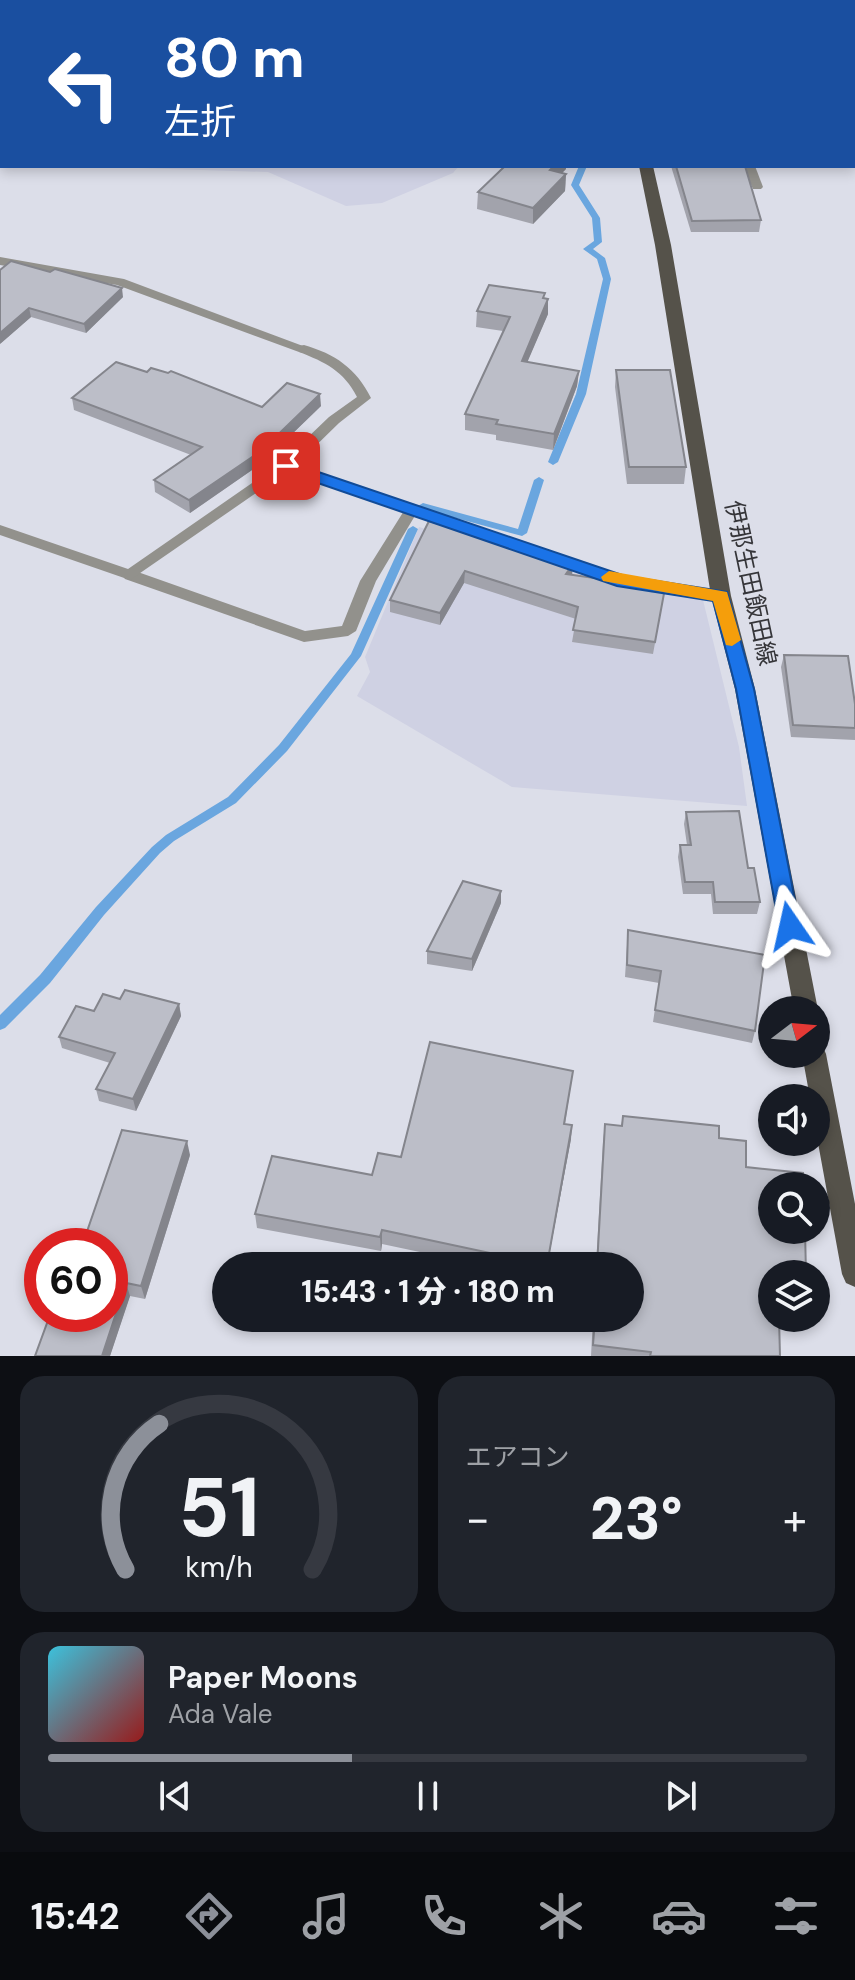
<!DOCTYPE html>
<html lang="ja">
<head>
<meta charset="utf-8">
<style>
	body { margin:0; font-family:"DM Sans","Noto Sans JP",sans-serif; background:#20242c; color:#f1f3f6; height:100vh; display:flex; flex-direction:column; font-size:30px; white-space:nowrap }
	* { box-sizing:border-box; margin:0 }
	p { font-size:26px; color:#9ea1a6 }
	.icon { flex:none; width:44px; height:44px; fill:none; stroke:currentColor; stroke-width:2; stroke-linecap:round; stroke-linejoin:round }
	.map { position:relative; height:1356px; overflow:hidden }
	.sheet { display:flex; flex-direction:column; gap:20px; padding:20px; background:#0d0f14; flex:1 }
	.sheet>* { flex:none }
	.guide { position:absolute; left:0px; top:0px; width:856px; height:168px; box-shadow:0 4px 12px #0003; background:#1a4fa0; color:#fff; overflow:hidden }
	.needle { width:52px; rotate:74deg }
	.buttons { position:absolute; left:758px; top:996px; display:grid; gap:16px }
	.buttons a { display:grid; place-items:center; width:72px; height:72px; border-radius:50%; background:#171b24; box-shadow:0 4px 12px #0003; font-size:40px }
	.speed { position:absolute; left:24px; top:1228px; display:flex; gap:16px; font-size:40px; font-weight:700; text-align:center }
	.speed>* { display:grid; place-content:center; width:104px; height:104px; border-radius:50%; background:#171b24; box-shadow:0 4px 12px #0003; line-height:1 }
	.speed .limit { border:12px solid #d22; background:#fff; color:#111 }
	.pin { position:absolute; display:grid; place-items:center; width:68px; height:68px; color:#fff; margin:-34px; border-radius:16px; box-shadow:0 4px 12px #0006 }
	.me { position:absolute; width:88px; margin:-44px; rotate:349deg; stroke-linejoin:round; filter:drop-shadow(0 0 6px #0008) }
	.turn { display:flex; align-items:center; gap:28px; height:168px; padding:0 32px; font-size:36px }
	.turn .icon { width:104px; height:104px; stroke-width:2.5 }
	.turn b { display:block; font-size:56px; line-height:68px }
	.big { font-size:60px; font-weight:800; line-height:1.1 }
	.sheet .card { flex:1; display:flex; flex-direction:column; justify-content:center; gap:12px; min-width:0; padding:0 28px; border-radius:24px; background:#20242c }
	.sheet .dial { align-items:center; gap:0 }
	.dial svg { height:208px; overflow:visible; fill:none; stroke:#363941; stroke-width:7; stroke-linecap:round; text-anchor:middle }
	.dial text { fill:#f1f3f6; stroke:none }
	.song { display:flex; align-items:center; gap:24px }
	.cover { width:96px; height:96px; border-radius:12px; background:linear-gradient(135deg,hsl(190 70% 55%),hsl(0 70% 35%)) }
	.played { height:8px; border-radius:4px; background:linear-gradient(90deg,#8c9099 40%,#363941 40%) }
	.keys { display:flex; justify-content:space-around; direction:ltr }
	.heat { display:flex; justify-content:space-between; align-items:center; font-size:44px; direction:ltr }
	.sheet .tiles { flex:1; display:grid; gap:20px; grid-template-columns:1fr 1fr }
	.card:last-child { grid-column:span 2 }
	.trip { position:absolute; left:212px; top:1252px; width:432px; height:80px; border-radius:40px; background:#171b24; box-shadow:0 4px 12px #0003; font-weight:800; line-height:80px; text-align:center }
	.tab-bar { display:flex; height:128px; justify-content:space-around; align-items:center; background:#090b0e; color:#9ea1a6 }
	.tab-bar .icon { width:56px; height:56px }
	.tab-bar .current { color:#8c9099 }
	.tab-bar b { font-size:36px; color:#f1f3f6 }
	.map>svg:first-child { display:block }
	.built { fill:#cfd1e3 }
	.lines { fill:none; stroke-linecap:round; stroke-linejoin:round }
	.stream { fill:#6aa6df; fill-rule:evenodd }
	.service { fill:#92918c; fill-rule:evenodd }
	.minor { fill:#92918c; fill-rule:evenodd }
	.primary { fill:#55524a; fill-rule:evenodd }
	.wall { fill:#a2a3ac }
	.shaded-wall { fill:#84858c }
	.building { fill:#bcbec8; stroke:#84858c; stroke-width:2 }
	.route { fill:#1a73e8; stroke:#114b97; stroke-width:2 }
	.slow { fill:#f59e0b }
	.labels { text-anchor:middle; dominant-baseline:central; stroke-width:7; stroke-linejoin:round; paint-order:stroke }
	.street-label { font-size:24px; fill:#353539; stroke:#dcdee9 }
</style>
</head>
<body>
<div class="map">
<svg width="855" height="1356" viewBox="0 0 855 1356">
	<rect width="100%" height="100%" fill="#dcdee9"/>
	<!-- built -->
	<g class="built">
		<polygon points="76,166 459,166 453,173 382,203 346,206 268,172"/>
		<polygon points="419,527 635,591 703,600 739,747 747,806 512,787 357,696 370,672 365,657"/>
	</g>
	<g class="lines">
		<!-- stream -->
		<g class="stream">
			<polygon points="548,0 554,0 555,2 549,2"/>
			<polygon points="579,166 587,166 579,185 600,218 602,242 593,249 605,258 611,279 586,394 558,462 553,465 548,462 576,394 603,279 597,259 583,249 594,241 592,218 571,185"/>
			<polygon points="539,477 544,480 527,533 522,536 419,508 418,506 423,503 518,529 534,480"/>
			<polygon points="413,526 418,529 361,656 287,751 236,803 174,841 160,853 104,915 50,983 5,1028 0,1030 0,1015 40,975 96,907 152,847 166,835 228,797 279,745 351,654 408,529"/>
		</g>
		<!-- service -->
		<g class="service">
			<polygon points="264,0 302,0 303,2 265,2"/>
			<polygon points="793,0 803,0 804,2 794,2"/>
			<rect x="0" y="26" width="2" height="6"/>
			<polygon points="743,166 755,166 763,187 761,189 753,189"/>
			<polygon points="0,257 124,279 311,349 304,353 299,352 117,285 0,265"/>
			<polygon points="412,504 419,509 376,581 356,631 348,636 304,642 125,579 122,575 130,570 135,571 305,631 342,626 360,581 407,506"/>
		</g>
		<!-- minor -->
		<g class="minor">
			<polygon points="2,0 14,0 2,3"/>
			<path d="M304,345C335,354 356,368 371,398L339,423L296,465L625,577L721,591L729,596L721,601L618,586L288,471L130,580L0,535V525L128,569L281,463L329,417L357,397C344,371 325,362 299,352V346Z"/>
		</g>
		<!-- primary -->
		<g class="primary">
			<polygon points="639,166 653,166 671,245 731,596 755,689 818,1010 816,1014 816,1010 794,1010 735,689 711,596 655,245"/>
			<polygon points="816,1044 823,1047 826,1054 855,1204 855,1287 846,1283 842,1274 816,1132 816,1098 810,1098 802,1054 816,1054"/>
		</g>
	</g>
	<!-- wall -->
	<g class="wall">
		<polygon points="671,166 745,166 761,220 759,232 691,232"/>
		<polygon points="566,169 562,173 566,174 565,191 533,224 477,209 478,192"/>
		<polygon points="50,272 123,297 86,333 31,317 0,344"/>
		<polygon points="544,298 548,299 548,314 527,362 579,371 577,386 553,450 496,440 496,435 465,430 465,414 503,331 476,327 477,311"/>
		<polygon points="616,370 686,467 684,484 627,484 615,387"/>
		<polygon points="147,372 262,407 321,406 262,463 190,513 155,492 154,480 191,455 74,410 72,398"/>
		<polygon points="429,521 572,575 665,588 653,654 572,642 576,619 464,583 440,625 390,612 390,600"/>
		<polygon points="784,655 855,704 855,740 791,737 781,667"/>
		<polygon points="686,812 748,868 760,902 757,914 713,914 711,894 683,894 678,857 680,845 687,845 684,824"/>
		<polygon points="501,903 472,971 427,964 427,951"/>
		<polygon points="628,930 755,1031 752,1043 653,1022 659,983 625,977"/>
		<polygon points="120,999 179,1004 181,1016 136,1111 99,1101 96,1089 110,1063 62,1048 59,1037 94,1011"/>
		<polygon points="573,1071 565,1124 571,1139 547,1266 486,1266 382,1244 381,1251 257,1228 255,1214 372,1175 401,1157"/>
		<polygon points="623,1116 719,1138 746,1167 772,1274 780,1356 591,1356 593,1318 630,1318 630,1266 596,1266 603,1142 605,1124 621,1126"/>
		<polygon points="190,1155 145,1299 130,1296 110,1356 58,1317"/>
	</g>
	<!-- shaded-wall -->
	<g class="shaded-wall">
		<polygon points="554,166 566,166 566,169 549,186 550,170"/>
		<polygon points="566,174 565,191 533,224 533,208"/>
		<polygon points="122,288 123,297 86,333 84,324"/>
		<polygon points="548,299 548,314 521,377 522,361"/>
		<polygon points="29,308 31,317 0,344 0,333"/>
		<polygon points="579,371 577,386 553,450 554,434"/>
		<polygon points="320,394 321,406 262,463 190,513 189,500"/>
		<polygon points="573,564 572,576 566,574"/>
		<polygon points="465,571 464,583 440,625 440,613"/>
		<polygon points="501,891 501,903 472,971 472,959"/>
		<polygon points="179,1004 181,1016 136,1111 133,1099"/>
		<polygon points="572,1125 571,1139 547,1266 546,1266"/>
		<polygon points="187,1141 190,1155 145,1299 141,1286"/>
		<polygon points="382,1230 382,1244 381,1251 380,1237"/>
		<polygon points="126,1283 130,1296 110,1356 102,1356"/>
	</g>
	<!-- building -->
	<g class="building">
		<polygon points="573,0 797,0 797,2 574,2"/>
		<polygon points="505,166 554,166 550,170 566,174 533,208 478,192"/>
		<polygon points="676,166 745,166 761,220 692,221"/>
		<polygon points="11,261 50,272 55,269 122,288 84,324 29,308 0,333 0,270"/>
		<polygon points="489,285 545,293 543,298 548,299 522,361 579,371 554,434 496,424 498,420 465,414 510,317 477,311"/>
		<polygon points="116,362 147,372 151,368 168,373 171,371 262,407 287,383 320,394 261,451 189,500 154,480 202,447 72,398"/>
		<polygon points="616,370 670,370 686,467 629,467"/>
		<polygon points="429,521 573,564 566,574 665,588 655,642 573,630 578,607 465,571 440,613 390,600"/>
		<polygon points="784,655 848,656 855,704 855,728 793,725"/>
		<polygon points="739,811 748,868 754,868 760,902 715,902 713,882 685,882 680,845 691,845 686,812"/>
		<polygon points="463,881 501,891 472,959 427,951"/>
		<polygon points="628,930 765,955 755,1031 655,1010 661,971 627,965"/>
		<polygon points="125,990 179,1004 133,1099 96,1089 115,1053 59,1037 76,1006 94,1011 103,994 120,999"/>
		<polygon points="430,1042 573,1071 564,1124 572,1125 547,1265 382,1230 380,1237 255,1214 272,1156 372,1175 378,1153 401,1157"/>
		<polygon points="623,1116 719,1126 719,1138 746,1141 746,1167 803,1173 803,1186 772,1186 772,1230 805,1230 806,1274 772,1274 772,1318 779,1318 780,1356 650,1356 651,1352 593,1345 595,1318 630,1318 630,1266 597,1266 605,1124 622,1126"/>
		<polygon points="122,1130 187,1141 141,1286 126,1283 102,1356 35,1356 50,1315 58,1317 59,1314 110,1314 110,1246 82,1246"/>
	</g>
	<!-- route -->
	<polygon class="route" points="286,461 625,576 727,592 754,689 800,926 797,932 790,935 782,932 779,926 736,689 713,601 617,586 280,470 280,463"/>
	<!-- slow -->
	<polygon class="slow" points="609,571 727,592 741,640 732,646 726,645 713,601 603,581 601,577"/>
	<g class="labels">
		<!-- street labels -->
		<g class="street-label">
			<text transform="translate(751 583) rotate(78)">伊那生田飯田線</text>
		</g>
	</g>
</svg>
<div class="buttons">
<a><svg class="needle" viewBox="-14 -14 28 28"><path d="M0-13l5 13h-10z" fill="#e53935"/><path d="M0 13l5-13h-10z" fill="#9ea1a6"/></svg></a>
<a><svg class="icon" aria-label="sound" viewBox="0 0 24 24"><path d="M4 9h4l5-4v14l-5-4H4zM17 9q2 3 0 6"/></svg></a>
<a><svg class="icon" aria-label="search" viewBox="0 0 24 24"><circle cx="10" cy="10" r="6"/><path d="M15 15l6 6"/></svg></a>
<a><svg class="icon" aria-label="layers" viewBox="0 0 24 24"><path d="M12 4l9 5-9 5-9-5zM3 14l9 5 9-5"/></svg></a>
</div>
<div class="speed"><div class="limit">60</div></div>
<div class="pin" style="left:286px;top:466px;background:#d93025"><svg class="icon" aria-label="arrive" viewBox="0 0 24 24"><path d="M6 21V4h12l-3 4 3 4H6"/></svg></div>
<svg class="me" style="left:790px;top:926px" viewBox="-20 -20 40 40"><path d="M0-17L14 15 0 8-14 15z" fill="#1a73e8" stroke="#fff" stroke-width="4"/></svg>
<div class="trip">15:43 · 1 分 · 180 m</div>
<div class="guide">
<div class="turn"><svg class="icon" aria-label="left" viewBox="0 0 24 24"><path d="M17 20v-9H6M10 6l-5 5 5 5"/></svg><div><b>80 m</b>左折</div></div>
</div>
</div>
<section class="sheet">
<div class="tiles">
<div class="card dial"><svg viewBox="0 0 100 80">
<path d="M14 69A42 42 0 1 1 86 69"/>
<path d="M14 69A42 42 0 0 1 27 13" stroke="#8c9099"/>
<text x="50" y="56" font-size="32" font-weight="700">51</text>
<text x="50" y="72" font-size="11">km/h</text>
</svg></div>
<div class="card"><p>エアコン</p>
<div class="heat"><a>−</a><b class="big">23°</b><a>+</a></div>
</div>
<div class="card">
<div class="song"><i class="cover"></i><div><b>Paper Moons</b><p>Ada Vale</p></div></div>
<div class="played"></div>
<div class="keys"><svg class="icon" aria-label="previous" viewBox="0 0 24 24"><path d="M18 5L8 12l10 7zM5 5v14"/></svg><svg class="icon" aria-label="pause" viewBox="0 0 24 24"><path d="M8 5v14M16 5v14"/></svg><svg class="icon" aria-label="next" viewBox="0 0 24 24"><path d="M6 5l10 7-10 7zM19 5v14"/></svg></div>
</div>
</div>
</section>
<nav class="tab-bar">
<b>15:42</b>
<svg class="icon current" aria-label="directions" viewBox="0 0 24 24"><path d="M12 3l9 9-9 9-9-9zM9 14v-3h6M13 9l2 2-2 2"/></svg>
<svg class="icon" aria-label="music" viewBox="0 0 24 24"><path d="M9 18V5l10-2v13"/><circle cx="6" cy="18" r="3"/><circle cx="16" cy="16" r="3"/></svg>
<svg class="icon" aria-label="phone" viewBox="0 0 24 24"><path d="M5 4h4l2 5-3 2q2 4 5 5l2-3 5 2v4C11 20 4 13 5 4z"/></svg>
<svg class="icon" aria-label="climate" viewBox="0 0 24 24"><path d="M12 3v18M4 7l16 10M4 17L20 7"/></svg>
<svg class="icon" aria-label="car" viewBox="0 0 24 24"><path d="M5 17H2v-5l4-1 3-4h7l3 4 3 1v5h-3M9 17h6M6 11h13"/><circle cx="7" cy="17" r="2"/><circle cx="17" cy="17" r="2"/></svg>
<svg class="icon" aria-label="filters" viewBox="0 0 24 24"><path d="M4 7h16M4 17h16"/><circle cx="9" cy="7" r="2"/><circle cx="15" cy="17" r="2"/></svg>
</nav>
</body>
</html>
